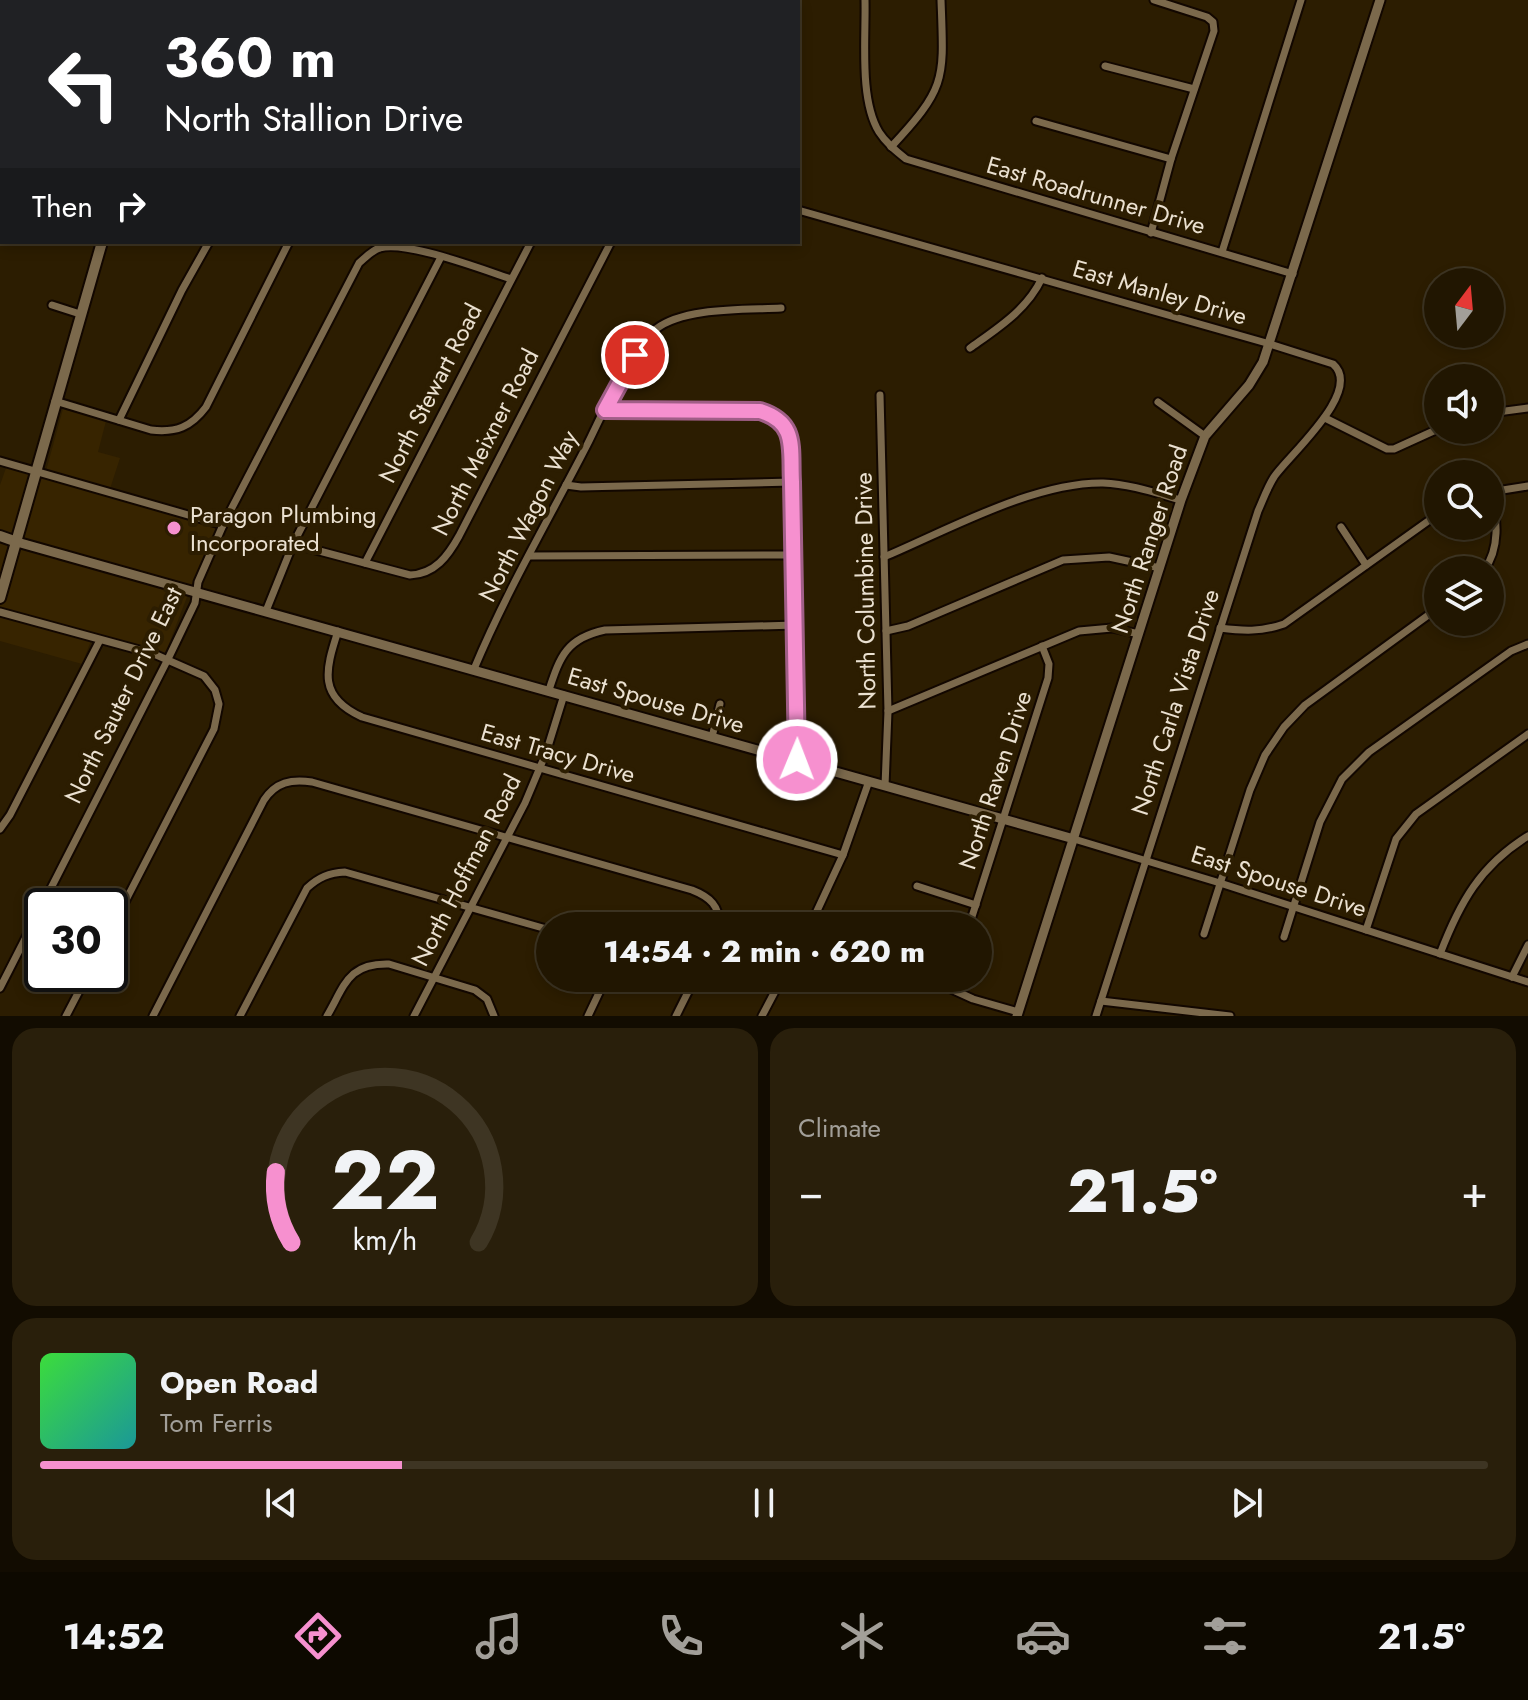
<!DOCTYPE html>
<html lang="en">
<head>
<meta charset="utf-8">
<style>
	body { margin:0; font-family:Jost,sans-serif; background:#291f0b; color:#f1f3f6; height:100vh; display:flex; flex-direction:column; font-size:30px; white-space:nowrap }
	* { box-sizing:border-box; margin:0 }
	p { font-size:26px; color:#a29f99 }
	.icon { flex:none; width:44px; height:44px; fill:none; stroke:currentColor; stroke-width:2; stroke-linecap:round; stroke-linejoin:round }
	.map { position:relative; height:1016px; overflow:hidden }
	.sheet { display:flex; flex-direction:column; gap:12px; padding:12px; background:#120c01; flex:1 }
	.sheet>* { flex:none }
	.hud { position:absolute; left:0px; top:0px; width:800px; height:244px; box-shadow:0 4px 12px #0003,0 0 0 2px #3e3523; background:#202124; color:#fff; overflow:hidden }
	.needle { width:52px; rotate:16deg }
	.buttons { position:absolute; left:1424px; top:268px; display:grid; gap:16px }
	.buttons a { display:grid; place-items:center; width:80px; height:80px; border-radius:50%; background:#211601; box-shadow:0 4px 12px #0003,0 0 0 2px #3e3523; font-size:40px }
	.speed { position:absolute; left:24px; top:888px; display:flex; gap:16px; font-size:40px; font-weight:700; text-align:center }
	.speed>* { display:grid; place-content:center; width:104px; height:104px; border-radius:50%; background:#211601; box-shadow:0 4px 12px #0003,0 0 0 2px #3e3523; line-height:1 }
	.speed .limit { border:4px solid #111; border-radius:12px; background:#fff; color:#111 }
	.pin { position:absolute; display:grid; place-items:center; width:68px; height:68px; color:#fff; margin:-34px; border:4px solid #fff; border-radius:50%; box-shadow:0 2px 8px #0007 }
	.me { position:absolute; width:88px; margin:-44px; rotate:1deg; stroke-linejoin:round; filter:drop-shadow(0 0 6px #0008) }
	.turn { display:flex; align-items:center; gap:28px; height:168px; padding:0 32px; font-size:36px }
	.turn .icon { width:104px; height:104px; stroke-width:2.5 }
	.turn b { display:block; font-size:56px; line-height:68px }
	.then { display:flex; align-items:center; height:76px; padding:0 32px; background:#0003; gap:16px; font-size:30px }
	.big { font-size:60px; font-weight:800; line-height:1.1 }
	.sheet .card { flex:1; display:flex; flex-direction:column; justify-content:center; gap:12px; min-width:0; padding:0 28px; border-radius:24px; background:#291f0b }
	.sheet .dial { align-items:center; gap:0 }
	.dial svg { height:208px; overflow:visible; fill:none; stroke:#3e3523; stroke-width:7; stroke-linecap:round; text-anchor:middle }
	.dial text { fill:#f1f3f6; stroke:none }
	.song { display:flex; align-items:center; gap:24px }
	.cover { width:96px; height:96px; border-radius:12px; background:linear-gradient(135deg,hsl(120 70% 55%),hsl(180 70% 35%)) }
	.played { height:8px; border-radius:4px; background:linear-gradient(90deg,#f690cf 25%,#3e3523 25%) }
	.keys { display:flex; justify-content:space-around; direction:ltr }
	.heat { display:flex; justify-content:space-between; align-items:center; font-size:44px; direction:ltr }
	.sheet .tiles { flex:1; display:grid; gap:12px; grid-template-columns:1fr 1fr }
	.card:last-child { grid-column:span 2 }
	.trip { position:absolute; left:536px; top:912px; width:456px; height:80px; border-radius:40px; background:#211601; box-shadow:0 4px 12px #0003,0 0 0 2px #3e3523; font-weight:800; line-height:80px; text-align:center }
	.tabs { display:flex; height:128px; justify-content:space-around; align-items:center; background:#0d0900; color:#a29f99 }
	.tabs .icon { width:56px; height:56px }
	.tabs .on { color:#f690cf }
	.tabs b { font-size:36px; color:#f1f3f6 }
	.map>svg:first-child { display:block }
	.built { fill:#372400 }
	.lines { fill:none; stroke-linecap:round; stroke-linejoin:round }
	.minor-casing { stroke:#120700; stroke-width:11 }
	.tertiary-casing { stroke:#120700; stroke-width:13 }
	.secondary-casing { stroke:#120700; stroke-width:14 }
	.minor { stroke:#7b694c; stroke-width:7 }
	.tertiary { stroke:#7b694c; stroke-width:9 }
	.secondary { stroke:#7b694c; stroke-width:10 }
	.route-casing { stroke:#a05e87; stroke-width:20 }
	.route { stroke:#f690cf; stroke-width:14 }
	.poi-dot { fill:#f690cf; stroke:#2c1d01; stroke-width:3 }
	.labels { text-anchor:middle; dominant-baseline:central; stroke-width:8; stroke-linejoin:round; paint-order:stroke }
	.street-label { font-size:24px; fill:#ebe1d1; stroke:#2c1d01 }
	.poi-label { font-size:24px; fill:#ebe1d1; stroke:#2c1d01; text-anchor:start }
</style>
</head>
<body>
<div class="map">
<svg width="1528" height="1016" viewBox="0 0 1528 1016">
	<rect width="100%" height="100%" fill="#2c1d01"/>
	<!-- built -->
	<polygon class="built" points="63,409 106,421 98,452 120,458 108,495 218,527 192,584 165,654 94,633 82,664 0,641 0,485 6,468 44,478"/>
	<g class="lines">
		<!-- minor casing -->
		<g class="minor-casing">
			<g id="minor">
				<polyline points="54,0 62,2"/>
				<polyline points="329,0 336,2"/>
				<polyline points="600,0 607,2"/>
				<polyline points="701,0 701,2"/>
				<polyline points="774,0 774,2"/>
				<path d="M865,0C866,38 859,99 879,132C886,143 896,151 906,159L1293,274"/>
				<polyline points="403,2 403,0"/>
				<polyline points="479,2 480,0"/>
				<polyline points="0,60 2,60"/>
				<polyline points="1105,66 1194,89"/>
				<polyline points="1036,121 1171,159"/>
				<path d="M891,147C947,87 944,80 941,0"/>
				<path d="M798,210L1270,344L1333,364C1364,391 1289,455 1274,477C1267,488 1263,500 1258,511L1096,1016"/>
				<polyline points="1151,233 1171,159 1214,31 1213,22 1207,17 1154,0"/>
				<polyline points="1222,252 1301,0"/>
				<polyline points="52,305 80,314"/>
				<path d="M970,348C998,328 1027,310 1042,278"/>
				<polyline points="880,395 888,711 885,786"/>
				<path d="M55,401L151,430C176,433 191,427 206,407L289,242"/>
				<polyline points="1158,402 1205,436"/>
				<path d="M605,410L760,411C798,423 790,448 792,482L797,760"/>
				<polyline points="1490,413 1528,408"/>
				<polyline points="1325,418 1387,449 1394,449 1438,429"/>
				<polyline points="119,420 182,290 209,242"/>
				<polyline points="0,461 223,525"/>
				<polyline points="566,485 581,487 792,482"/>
				<polyline points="1490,492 1528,486"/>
				<polyline points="1341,527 1366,565"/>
				<path d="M293,544L410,575C435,574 448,556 459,536L611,242"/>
				<polyline points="529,556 793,555"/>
				<path d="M884,557C948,530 1034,482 1103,483C1130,484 1156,493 1181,500"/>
				<polyline points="365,563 531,242"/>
				<path d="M1484,570C1500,549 1498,518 1490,494"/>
				<polyline points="266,611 293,544 441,257"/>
				<polyline points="0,612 154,654 204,676 215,690 219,704 214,729 110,931"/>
				<path d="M1220,628C1243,631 1261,632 1284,624L1438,514"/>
				<path d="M338,631C325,671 318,697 362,717L843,855"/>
				<polyline points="886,631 908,626 1063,560 1109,557 1160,568"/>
				<path d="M474,669C506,592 549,519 587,445C603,413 629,351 656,329C684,307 746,310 781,308"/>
				<path d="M549,690C560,656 567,638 605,630L796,625"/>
				<polyline points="888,711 1079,631 1112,628 1139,634"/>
				<polyline points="712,737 720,704"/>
				<polyline points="0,829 10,815 100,640"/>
				<polyline points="1074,839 1220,883 1528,982"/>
				<polyline points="917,886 976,905"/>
				<polyline points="810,926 843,855 869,781"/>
				<polyline points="969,926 1048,678 1049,664 1042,646"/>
				<polyline points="1366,930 1396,839 1416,814 1528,734"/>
				<polyline points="1204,934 1250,790 1265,755 1284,727 1305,705 1438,608"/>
				<polyline points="1284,937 1320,822 1342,779 1369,752 1511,651 1528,644"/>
				<path d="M1440,954C1460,902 1480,866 1528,836"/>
				<polyline points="1512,977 1528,945"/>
				<polyline points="927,978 973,999 1018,1012"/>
				<path d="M0,988L168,659L195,603L198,582L223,525L359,263C365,258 372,250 380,248C405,240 484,270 511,279"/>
				<polyline points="1101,1001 1230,1016"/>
				<polyline points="66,1016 88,974"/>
				<path d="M153,1016L264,800C276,782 291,779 312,782L692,890C710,897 720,906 719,926"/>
				<path d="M240,1016L307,888C319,877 329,873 345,872L550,930"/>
				<path d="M327,1016C345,985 348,963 389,964L475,990L487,999L494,1016"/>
				<polyline points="414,1016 525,803 546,753 564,695"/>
				<polyline points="588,1016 606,978"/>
				<polyline points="676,1016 695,978"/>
				<polyline points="762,1016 782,978"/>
			</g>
		</g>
		<!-- tertiary casing -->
		<g class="tertiary-casing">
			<g id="tertiary">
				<polyline points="17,542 1074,839"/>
				<polyline points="1017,1016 1181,500 1205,436 1249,385 1263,362 1380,0"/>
			</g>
		</g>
		<!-- secondary casing -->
		<g class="secondary-casing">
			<g id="secondary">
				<polyline points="170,2 171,0"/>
				<polyline points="0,536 17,542"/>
				<polyline points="0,598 102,242"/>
			</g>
		</g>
		<!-- minor -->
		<use href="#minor" class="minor"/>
		<!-- tertiary -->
		<use href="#tertiary" class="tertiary"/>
		<!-- secondary -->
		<use href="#secondary" class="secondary"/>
	</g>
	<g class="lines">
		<!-- route casing -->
		<g class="route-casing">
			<path id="route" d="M635,355L605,410L760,411C798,423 790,448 792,482L797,760"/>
		</g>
		<!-- route -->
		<use href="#route" class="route"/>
	</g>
	<!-- markers -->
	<circle class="poi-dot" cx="174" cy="528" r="8"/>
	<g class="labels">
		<!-- street labels -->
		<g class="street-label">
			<text transform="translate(1096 195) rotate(16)">East Roadrunner Drive</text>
			<text transform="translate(1160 292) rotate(16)">East Manley Drive</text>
			<text transform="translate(430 393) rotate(-63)">North Stewart Road</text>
			<text transform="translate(485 442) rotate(-63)">North Meixner Road</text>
			<text transform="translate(528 516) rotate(-63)">North Wagon Way</text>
			<text transform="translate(1149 539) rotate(-72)">North Ranger Road</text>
			<text transform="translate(865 591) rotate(-91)">North Columbine Drive</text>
			<text transform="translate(123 695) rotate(-64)">North Sauter Drive East</text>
			<text transform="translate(656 700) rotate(16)">East Spouse Drive</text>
			<text transform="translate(1175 702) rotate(-72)">North Carla Vista Drive</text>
			<text transform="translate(558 753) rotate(16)">East Tracy Drive</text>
			<text transform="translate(995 780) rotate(-72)">North Raven Drive</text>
			<text transform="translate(466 870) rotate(-63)">North Hoffman Road</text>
			<text transform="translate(1279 881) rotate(18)">East Spouse Drive</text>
		</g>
		<!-- poi labels -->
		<g class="poi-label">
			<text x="190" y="514">Paragon Plumbing<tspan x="190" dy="28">Incorporated</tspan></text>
		</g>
	</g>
</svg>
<div class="buttons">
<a><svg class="needle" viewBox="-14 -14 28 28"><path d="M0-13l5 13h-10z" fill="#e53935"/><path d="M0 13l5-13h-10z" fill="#a29f99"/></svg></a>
<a><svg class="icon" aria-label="sound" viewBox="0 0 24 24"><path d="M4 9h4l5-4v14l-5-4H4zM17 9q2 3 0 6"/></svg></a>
<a><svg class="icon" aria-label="search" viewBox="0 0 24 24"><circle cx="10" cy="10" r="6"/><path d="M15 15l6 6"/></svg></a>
<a><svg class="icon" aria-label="layers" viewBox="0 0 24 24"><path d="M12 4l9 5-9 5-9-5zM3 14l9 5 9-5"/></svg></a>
</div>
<div class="speed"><div class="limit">30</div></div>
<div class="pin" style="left:635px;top:355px;background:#d93025"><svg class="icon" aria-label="arrive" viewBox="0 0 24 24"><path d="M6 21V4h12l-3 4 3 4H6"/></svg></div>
<svg class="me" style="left:797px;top:760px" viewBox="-20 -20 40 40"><circle r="17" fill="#f690cf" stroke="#fff" stroke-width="3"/><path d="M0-11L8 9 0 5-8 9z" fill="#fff"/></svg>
<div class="trip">14:54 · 2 min · 620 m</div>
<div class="hud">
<div class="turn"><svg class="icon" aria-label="left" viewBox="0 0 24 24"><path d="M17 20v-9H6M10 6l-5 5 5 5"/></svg><div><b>360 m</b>North Stallion Drive</div></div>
<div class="then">Then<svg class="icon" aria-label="right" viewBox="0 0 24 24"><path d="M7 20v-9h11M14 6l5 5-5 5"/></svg></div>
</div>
</div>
<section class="sheet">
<div class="tiles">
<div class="card dial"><svg viewBox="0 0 100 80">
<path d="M14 69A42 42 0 1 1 86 69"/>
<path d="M14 69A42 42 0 0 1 8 42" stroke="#f690cf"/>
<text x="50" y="56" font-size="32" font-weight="700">22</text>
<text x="50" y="72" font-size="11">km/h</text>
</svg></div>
<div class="card"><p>Climate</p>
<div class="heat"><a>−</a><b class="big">21.5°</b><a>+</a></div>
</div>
<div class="card">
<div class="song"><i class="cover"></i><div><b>Open Road</b><p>Tom Ferris</p></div></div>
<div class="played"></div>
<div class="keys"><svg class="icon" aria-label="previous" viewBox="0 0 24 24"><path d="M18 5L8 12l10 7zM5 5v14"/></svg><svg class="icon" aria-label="pause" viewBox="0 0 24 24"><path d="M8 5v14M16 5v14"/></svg><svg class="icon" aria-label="next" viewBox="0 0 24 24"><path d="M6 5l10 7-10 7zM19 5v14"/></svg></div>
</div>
</div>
</section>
<nav class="tabs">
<b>14:52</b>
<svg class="icon on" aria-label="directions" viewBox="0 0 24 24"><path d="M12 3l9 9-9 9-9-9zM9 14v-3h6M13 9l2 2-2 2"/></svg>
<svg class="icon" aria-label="music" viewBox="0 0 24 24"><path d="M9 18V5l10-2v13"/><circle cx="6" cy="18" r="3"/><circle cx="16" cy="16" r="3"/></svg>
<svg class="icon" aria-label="phone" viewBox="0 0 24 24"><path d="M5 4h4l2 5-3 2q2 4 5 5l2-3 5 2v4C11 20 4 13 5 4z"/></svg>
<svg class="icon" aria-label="climate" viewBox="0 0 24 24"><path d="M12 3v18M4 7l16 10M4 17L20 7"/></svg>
<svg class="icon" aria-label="car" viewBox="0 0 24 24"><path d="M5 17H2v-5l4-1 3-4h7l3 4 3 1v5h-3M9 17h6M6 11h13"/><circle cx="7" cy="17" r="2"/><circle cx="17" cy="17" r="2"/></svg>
<svg class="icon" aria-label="filters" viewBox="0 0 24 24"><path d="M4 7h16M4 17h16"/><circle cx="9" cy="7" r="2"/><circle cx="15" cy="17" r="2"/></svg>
<b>21.5°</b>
</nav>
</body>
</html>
